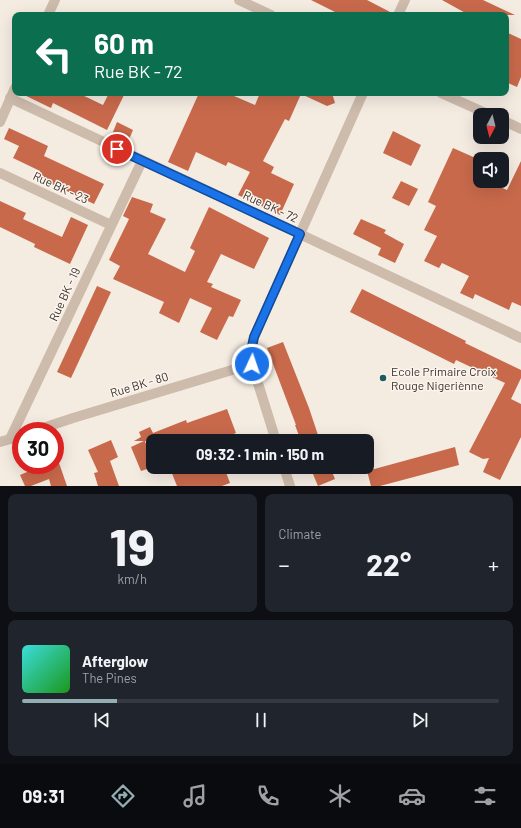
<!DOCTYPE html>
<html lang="en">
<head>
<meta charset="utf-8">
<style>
	body { margin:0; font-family:Barlow,sans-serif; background:#20242c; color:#f1f3f6; height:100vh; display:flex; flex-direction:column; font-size:15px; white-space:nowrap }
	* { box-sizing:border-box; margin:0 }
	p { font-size:13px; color:#9ea1a6 }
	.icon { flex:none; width:22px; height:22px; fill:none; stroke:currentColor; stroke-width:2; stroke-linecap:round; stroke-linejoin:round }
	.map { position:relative; height:486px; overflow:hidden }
	.side { display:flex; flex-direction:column; gap:8px; padding:8px; background:#0d0f14; flex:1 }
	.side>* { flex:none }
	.hud { position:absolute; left:12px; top:12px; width:497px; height:84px; border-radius:8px; box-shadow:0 4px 16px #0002; background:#0b6e4f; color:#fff; overflow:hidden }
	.needle { width:26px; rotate:187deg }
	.tools { position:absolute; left:473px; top:108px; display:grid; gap:8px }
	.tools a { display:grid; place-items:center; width:36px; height:36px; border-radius:8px; background:#171b24; box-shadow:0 4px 16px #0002; font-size:20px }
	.speed { position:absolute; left:12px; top:422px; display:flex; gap:8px; font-size:20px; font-weight:700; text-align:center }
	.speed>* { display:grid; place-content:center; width:52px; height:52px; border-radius:50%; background:#171b24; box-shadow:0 4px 16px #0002; line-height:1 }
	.speed .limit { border:6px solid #d22; background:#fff; color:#111 }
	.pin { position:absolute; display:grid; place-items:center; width:34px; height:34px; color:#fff; margin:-17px; border:2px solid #fff; border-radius:50%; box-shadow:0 1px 4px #0007 }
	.me { position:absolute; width:44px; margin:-22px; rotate:3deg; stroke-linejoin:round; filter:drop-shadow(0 0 3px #0008) }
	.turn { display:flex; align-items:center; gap:14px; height:84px; padding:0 16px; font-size:18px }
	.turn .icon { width:52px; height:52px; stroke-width:2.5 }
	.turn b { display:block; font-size:28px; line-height:34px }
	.big { font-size:30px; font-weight:700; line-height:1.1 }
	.side .tile { flex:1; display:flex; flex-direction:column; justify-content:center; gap:6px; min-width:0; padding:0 14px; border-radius:8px; background:#20242c }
	.side .dial { align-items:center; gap:0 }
	.dial b { font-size:52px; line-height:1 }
	.song { display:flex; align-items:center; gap:12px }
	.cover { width:48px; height:48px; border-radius:6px; background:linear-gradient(135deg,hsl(180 70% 55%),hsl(120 70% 35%)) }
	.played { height:4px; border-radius:2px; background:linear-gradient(90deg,#92aeb2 20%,#363941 20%) }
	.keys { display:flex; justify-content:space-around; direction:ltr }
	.heat { display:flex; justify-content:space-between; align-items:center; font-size:22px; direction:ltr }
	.side .tiles { flex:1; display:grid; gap:8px; grid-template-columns:1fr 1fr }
	.tile:last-child { grid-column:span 2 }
	.trip { position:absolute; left:146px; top:434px; width:228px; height:40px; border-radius:8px; background:#171b24; box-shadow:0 4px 16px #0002; font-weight:700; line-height:40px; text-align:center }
	.dock { display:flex; height:64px; justify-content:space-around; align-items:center; background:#090b0e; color:#9ea1a6 }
	.dock .icon { width:28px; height:28px }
	.dock .on { color:#92aeb2 }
	.dock b { font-size:18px; color:#f1f3f6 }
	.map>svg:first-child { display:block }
	.building { fill:#c8694b }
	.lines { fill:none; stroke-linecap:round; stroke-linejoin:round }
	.minor { stroke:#cdbbac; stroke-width:10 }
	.tertiary { stroke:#cdbbac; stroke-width:10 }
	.route-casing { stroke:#114b97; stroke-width:10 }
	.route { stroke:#1a73e8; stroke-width:7 }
	.poi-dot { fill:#1f5a5e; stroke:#fbf5ee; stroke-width:1.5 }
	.labels { text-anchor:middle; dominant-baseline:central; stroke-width:3; stroke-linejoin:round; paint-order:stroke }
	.street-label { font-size:12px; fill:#3b302b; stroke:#fbf5ee }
	.poi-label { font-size:12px; fill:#3b302b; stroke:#fbf5ee; text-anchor:start }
</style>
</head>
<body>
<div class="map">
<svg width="521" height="486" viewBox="0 0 521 486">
	<rect width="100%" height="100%" fill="#f4ebe1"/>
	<!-- building -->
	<g class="building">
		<polygon points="311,0 367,0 392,13 392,15 341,15"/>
		<polygon points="442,0 483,0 515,15 469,15"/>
		<polygon points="506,32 521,39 521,77 517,87 506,82"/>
		<polygon points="20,93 78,93 103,105 109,93 125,93 107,130 53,103 51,108"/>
		<polygon points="199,93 227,93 255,105 260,93 332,93 335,103 327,106 301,94 289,121 285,119 263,161 274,167 271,173 294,184 280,215 238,195 250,172 228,162 226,166 196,152 188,171 168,162"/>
		<polygon points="117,122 133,130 127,144 111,137"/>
		<polygon points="9,128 48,146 44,156 104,184 94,204 37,177 40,171 13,158 19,146 4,139"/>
		<polygon points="393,131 421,145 411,166 383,153"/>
		<polygon points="453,148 480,160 480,181 487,181 507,190 521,161 521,306 512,302 509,310 475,294 473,299 460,293 469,276 442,263 439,268 424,261 437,236 424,230 436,206 428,202"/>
		<polygon points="401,181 418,189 409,206 392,198"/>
		<polygon points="132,197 153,204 150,212 166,219 148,254 185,272 195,251 190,248 209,207 269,238 254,269 221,254 207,282 213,284 211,287 241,300 233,317 229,316 217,340 200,332 212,308 190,298 179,323 159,313 164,302 113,279 120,266 109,260 129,219 123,216"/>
		<polygon points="0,201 26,213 23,219 62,237 71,217 88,225 70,264 34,247 35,244 0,227"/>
		<polygon points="361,219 386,230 384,233 404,244 395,263 378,255 381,248 353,234"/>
		<polygon points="97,286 111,292 71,378 57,372"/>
		<polygon points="362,289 466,341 465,343 521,370 521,378 511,399 521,404 521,437 500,480 483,472 489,458 483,459 469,452 505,383 456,360 454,364 350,312"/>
		<polygon points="283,342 309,408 320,441 301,441 295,425 296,425 267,348"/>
		<polygon points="227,409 236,433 215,441 145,441 153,467 141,471 131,447 144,441 134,441 141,437 139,432 150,427 153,433 186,420 187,423"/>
		<polygon points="111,440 118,457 110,461 119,486 98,486 94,473 98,472 88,450"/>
		<polygon points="455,447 459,465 380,486 371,486 367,471"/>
		<polygon points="59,463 67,486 51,486 49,479 31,486 25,486 20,475 41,466 42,469"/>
		<polygon points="182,467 224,467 230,483 222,486 177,486 171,471"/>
		<polygon points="310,467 330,467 335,479 318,486"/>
	</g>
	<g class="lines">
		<!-- minor -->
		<g class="minor">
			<polyline points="48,15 55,0"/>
			<polyline points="398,15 405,0"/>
			<polyline points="10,98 521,338"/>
			<polyline points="0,122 15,88"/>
			<polyline points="0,173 111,225"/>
			<polyline points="34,431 73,418 252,364"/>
			<polyline points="10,439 142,161"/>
			<polyline points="276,441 252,364 251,351 254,337 363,93"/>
			<polyline points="0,442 21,436"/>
			<polyline points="284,467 290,486"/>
		</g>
		<!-- tertiary -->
		<g class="tertiary">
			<polyline points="239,0 271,15"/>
			<polyline points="441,93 490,115"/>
			<polyline points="502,120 521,129"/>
		</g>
	</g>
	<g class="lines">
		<!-- route casing -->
		<g class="route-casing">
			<polyline id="route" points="117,149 300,234 254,337 251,351 252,364"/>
		</g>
		<!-- route -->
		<use href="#route" class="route"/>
	</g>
	<!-- markers -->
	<circle class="poi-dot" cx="383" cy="378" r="4"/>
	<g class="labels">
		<!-- street labels -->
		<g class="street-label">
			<text transform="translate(61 187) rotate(25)">Rue BK - 23</text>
			<text transform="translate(271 206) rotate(25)">Rue BK - 72</text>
			<text transform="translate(64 294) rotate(-65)">Rue BK - 19</text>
			<text transform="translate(139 384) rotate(-17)">Rue BK - 80</text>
		</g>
		<!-- poi labels -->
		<g class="poi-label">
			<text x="391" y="371">Ecole Primaire Croix<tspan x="391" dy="14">Rouge Nigeriènne</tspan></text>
		</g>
	</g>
</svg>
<div class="tools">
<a><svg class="needle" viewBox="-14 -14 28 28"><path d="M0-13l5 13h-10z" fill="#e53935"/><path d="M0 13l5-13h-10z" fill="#9ea1a6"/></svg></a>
<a><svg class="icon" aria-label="sound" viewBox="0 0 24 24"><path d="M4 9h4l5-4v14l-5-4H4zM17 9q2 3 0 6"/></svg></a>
</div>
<div class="speed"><div class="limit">30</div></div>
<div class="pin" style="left:117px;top:149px;background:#d93025"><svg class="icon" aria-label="arrive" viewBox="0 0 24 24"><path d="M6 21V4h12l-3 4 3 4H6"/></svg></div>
<svg class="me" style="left:252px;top:364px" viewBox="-20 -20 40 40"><circle r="17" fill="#1a73e8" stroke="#fff" stroke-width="3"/><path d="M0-11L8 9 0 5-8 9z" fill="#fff"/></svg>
<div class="trip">09:32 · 1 min · 150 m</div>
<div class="hud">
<div class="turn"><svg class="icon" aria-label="left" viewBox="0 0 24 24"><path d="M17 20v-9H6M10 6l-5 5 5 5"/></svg><div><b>60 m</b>Rue BK - 72</div></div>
</div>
</div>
<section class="side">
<div class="tiles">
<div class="tile dial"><b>19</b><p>km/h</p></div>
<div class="tile"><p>Climate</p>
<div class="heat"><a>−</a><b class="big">22°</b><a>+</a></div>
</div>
<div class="tile">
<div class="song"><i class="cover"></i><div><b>Afterglow</b><p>The Pines</p></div></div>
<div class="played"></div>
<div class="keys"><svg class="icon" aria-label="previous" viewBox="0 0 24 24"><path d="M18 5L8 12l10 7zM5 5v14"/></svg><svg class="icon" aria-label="pause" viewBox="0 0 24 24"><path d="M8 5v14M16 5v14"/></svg><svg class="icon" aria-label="next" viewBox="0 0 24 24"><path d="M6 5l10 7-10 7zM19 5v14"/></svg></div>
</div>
</div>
</section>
<nav class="dock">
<b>09:31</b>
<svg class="icon on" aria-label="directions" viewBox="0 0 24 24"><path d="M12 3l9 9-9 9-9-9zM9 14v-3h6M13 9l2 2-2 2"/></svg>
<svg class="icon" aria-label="music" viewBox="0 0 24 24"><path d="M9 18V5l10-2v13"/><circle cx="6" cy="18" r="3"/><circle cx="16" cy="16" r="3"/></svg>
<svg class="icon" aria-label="phone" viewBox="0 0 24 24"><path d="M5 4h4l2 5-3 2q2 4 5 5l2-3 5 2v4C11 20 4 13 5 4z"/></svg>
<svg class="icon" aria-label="climate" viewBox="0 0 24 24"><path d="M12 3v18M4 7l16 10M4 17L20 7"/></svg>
<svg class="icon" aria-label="car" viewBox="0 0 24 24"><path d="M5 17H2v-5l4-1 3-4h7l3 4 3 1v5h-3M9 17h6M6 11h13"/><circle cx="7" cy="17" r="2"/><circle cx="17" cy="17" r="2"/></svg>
<svg class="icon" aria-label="filters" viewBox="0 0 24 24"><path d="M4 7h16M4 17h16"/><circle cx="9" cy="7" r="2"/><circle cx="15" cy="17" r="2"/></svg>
</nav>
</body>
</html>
